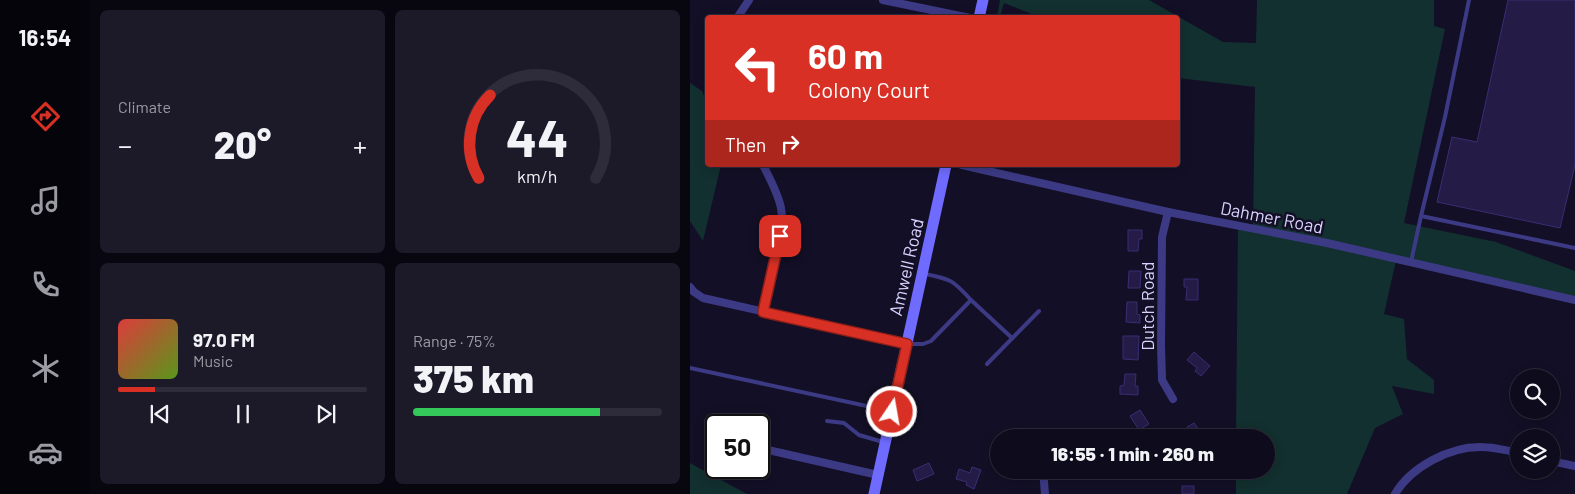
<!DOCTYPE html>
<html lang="en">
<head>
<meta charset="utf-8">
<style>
	body { margin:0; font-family:Barlow,sans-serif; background:#1c1929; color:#f1f3f6; height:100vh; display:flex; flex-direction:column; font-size:19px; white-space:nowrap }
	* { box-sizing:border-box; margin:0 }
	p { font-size:16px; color:#9b9ba3 }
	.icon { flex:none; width:28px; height:28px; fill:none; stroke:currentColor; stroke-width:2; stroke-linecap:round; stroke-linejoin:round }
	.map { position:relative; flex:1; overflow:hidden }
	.side { display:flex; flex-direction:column; gap:10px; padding:10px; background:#08060f; width:600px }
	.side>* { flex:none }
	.banner { position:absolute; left:15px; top:15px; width:475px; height:152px; border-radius:5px; box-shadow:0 2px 12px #0003,0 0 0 1px #2e2b3b; background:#d93025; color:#fff; overflow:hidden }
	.fabs { position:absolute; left:820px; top:369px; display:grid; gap:10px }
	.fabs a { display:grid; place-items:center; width:50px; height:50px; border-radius:50%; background:#0e0b1c; box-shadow:0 2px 12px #0003,0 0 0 1px #2e2b3b; font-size:25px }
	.speed { position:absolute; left:15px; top:414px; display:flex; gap:10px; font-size:25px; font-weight:700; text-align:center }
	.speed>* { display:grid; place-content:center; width:65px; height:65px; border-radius:50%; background:#0e0b1c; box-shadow:0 2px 12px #0003,0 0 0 1px #2e2b3b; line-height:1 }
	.speed .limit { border:2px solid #111; border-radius:8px; background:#fff; color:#111 }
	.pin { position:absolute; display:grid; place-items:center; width:42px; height:42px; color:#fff; margin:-21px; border-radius:10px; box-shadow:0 2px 8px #0006 }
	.me { position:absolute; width:55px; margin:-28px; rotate:12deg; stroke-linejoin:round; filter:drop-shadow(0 0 4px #0008) }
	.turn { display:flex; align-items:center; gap:18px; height:105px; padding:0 20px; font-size:22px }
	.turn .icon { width:65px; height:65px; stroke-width:2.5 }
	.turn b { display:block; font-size:35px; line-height:42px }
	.then { display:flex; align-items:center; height:48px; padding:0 20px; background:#0003; gap:10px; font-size:19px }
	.big { font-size:38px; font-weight:800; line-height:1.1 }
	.side .tile { flex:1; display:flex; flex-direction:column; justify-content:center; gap:8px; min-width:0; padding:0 18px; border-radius:8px; background:#1c1929 }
	.side .dial { align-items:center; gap:0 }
	.dial svg { height:130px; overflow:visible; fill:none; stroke:#2e2b3b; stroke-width:7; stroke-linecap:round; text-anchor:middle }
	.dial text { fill:#f1f3f6; stroke:none }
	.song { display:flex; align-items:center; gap:15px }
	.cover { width:60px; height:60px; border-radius:8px; background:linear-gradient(135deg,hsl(0 70% 55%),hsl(90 70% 35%)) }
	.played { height:5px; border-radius:2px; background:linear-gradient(90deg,#d93025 15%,#2e2b3b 15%) }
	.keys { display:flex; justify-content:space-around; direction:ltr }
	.heat { display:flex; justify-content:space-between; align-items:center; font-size:28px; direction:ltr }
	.charge { height:8px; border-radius:4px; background:linear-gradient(90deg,#34c759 75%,#2e2b3b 0) }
	.side .tiles { flex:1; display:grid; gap:10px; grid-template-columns:repeat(2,1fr) }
	.trip { position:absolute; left:300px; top:429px; width:285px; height:50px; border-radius:25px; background:#0e0b1c; box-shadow:0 2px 12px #0003,0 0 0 1px #2e2b3b; font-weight:800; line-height:50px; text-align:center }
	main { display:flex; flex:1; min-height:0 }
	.tab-bar { display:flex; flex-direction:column; width:90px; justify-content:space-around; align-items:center; background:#06040b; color:#9b9ba3 }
	.tab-bar .icon { width:35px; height:35px }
	.tab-bar .active { color:#d93025 }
	.tab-bar b { font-size:22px; color:#f1f3f6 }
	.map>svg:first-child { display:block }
	.green { fill:#12302f }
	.building { fill:#241b47; stroke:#3b2d73 }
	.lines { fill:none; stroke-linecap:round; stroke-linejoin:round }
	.lane { stroke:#3d3a85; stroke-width:4 }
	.street { stroke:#3d3a85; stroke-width:8 }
	.secondary { stroke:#6f6bff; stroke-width:11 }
	.route-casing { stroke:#8d1f18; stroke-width:12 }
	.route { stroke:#d93025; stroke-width:9 }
	.labels { text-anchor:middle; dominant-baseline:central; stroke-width:5; stroke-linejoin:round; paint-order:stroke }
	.street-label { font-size:18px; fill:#d9d4ff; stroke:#130f26 }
</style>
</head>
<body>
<main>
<nav class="tab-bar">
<b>16:54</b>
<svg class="icon active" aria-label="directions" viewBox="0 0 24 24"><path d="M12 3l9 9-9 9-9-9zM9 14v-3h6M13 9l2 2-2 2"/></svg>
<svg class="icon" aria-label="music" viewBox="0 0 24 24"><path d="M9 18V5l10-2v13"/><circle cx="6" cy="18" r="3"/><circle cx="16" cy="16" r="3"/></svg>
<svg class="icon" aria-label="phone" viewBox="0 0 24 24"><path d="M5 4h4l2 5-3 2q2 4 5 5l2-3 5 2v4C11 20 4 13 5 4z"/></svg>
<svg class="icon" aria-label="climate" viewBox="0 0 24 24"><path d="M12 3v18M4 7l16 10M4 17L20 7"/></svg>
<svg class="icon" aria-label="car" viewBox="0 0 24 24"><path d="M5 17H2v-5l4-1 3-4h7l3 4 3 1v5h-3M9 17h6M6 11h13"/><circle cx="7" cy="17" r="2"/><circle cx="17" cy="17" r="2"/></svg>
</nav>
<section class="side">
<div class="tiles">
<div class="tile"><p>Climate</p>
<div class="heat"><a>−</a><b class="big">20°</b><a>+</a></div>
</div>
<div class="tile dial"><svg viewBox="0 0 100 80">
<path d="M14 69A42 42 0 1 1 86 69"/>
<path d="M14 69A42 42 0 0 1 21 18" stroke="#d93025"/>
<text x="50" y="56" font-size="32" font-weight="700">44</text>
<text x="50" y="72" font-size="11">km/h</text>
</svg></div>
<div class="tile">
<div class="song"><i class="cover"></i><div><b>97.0 FM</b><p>Music</p></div></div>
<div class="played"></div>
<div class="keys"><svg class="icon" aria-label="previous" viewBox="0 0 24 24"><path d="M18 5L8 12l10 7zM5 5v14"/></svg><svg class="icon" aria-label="pause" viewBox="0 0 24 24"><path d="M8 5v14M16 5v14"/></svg><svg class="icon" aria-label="next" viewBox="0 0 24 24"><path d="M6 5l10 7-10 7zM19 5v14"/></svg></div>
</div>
<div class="tile"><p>Range · 75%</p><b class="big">375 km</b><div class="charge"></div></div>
</div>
</section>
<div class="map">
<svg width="885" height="494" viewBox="0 0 885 494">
	<rect width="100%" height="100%" fill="#130f26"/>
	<!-- green -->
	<g class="green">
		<polygon points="310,0 459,0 533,42 566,43 567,0 744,0 744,26 755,29 714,223 806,242 885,271 885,297 707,256 694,314 714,319 717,359 744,380 744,394 702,386 713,414 685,428 657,494 546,494 546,470 576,470 576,438 546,437 548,222 563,225 565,87 488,78 488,18 349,17 314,3 310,17 307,17"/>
		<polygon points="0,83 12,91 17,102 18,165 31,165 13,241 0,221"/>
		<polygon points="0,463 57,494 0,494"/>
	</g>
	<!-- building -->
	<g class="building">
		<polygon points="818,0 885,0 885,165 870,228 747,202 762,137 787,142"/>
		<polygon points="438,230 452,230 452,239 449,239 448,251 438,251"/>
		<polygon points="439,271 451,271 450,288 438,288"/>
		<polygon points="494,279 508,279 508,300 496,300 497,287 494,287"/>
		<polygon points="437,302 447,302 447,314 450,315 450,323 436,322"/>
		<polygon points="433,336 449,336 448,360 433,359"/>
		<polygon points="504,352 520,366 511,376 505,371 507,368 497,360"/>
		<polygon points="435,374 446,374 445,386 448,386 448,395 430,394 430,386 434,385"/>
		<polygon points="450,410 459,424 449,430 440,416"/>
		<polygon points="504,423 512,434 508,438 488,438 499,430 497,427"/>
		<polygon points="239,463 244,474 227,481 223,470"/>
		<polygon points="282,467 291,470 284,489 276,485 277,482 266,479 269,469 280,473"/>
		<polygon points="472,470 490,470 484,478"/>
		<rect x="492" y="486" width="12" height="8"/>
	</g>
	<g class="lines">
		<!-- lane -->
		<g class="lane">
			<polyline points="731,216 755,117 779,0"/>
			<polyline points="721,262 731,216 885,248"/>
			<polyline points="281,300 322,338"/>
			<path d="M219,344H233L241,341L281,300C263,280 261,279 235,274"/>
			<polyline points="297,364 349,311"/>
			<polyline points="0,368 200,411"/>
			<polyline points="137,421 154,423 169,435 193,442"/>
		</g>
		<!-- street -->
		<g class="street">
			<polyline points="193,0 280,18"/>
			<polyline points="47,18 59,0"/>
			<polyline points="272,165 478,212 637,243 885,300"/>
			<polyline points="478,212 472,237 471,345 472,380 483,399"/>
			<polyline points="0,287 4,292 13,298 217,344"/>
			<path d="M73,312C79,285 96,234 91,208C88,193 80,179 73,165"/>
			<polyline points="69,448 188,475"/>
			<polyline points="861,461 885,466"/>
			<polyline points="353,470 355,494"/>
			<path d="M705,494C721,467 759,447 790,447C803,447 816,450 829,453"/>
		</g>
		<!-- secondary -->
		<g class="secondary">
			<polyline points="289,18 293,0"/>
			<polyline points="184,494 256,165"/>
		</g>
	</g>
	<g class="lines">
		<!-- route casing -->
		<g class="route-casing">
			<polyline id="route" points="90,236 73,312 217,344 202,412"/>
		</g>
		<!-- route -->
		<use href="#route" class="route"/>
	</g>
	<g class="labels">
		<!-- street labels -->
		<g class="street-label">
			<text transform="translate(582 217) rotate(11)">Dahmer Road</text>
			<text transform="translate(216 267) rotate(-77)">Amwell Road</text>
			<text transform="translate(457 306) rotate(-90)">Dutch Road</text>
		</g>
	</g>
</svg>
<div class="fabs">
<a><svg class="icon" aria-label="search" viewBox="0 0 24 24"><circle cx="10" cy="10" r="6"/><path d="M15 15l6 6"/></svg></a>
<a><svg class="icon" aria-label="layers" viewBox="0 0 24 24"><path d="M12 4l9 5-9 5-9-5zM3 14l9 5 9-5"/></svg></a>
</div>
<div class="speed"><div class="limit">50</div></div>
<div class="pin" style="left:90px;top:236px;background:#d93025"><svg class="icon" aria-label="arrive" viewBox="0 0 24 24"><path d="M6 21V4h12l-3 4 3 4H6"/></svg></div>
<svg class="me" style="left:202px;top:412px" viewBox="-20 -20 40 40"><circle r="17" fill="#d93025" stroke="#fff" stroke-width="3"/><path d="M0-11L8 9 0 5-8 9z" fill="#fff"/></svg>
<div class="trip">16:55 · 1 min · 260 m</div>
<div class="banner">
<div class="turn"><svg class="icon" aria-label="left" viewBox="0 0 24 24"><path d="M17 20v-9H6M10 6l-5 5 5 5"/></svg><div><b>60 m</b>Colony Court</div></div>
<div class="then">Then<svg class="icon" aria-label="right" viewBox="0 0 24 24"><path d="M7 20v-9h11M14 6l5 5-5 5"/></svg></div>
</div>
</div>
</main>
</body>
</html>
